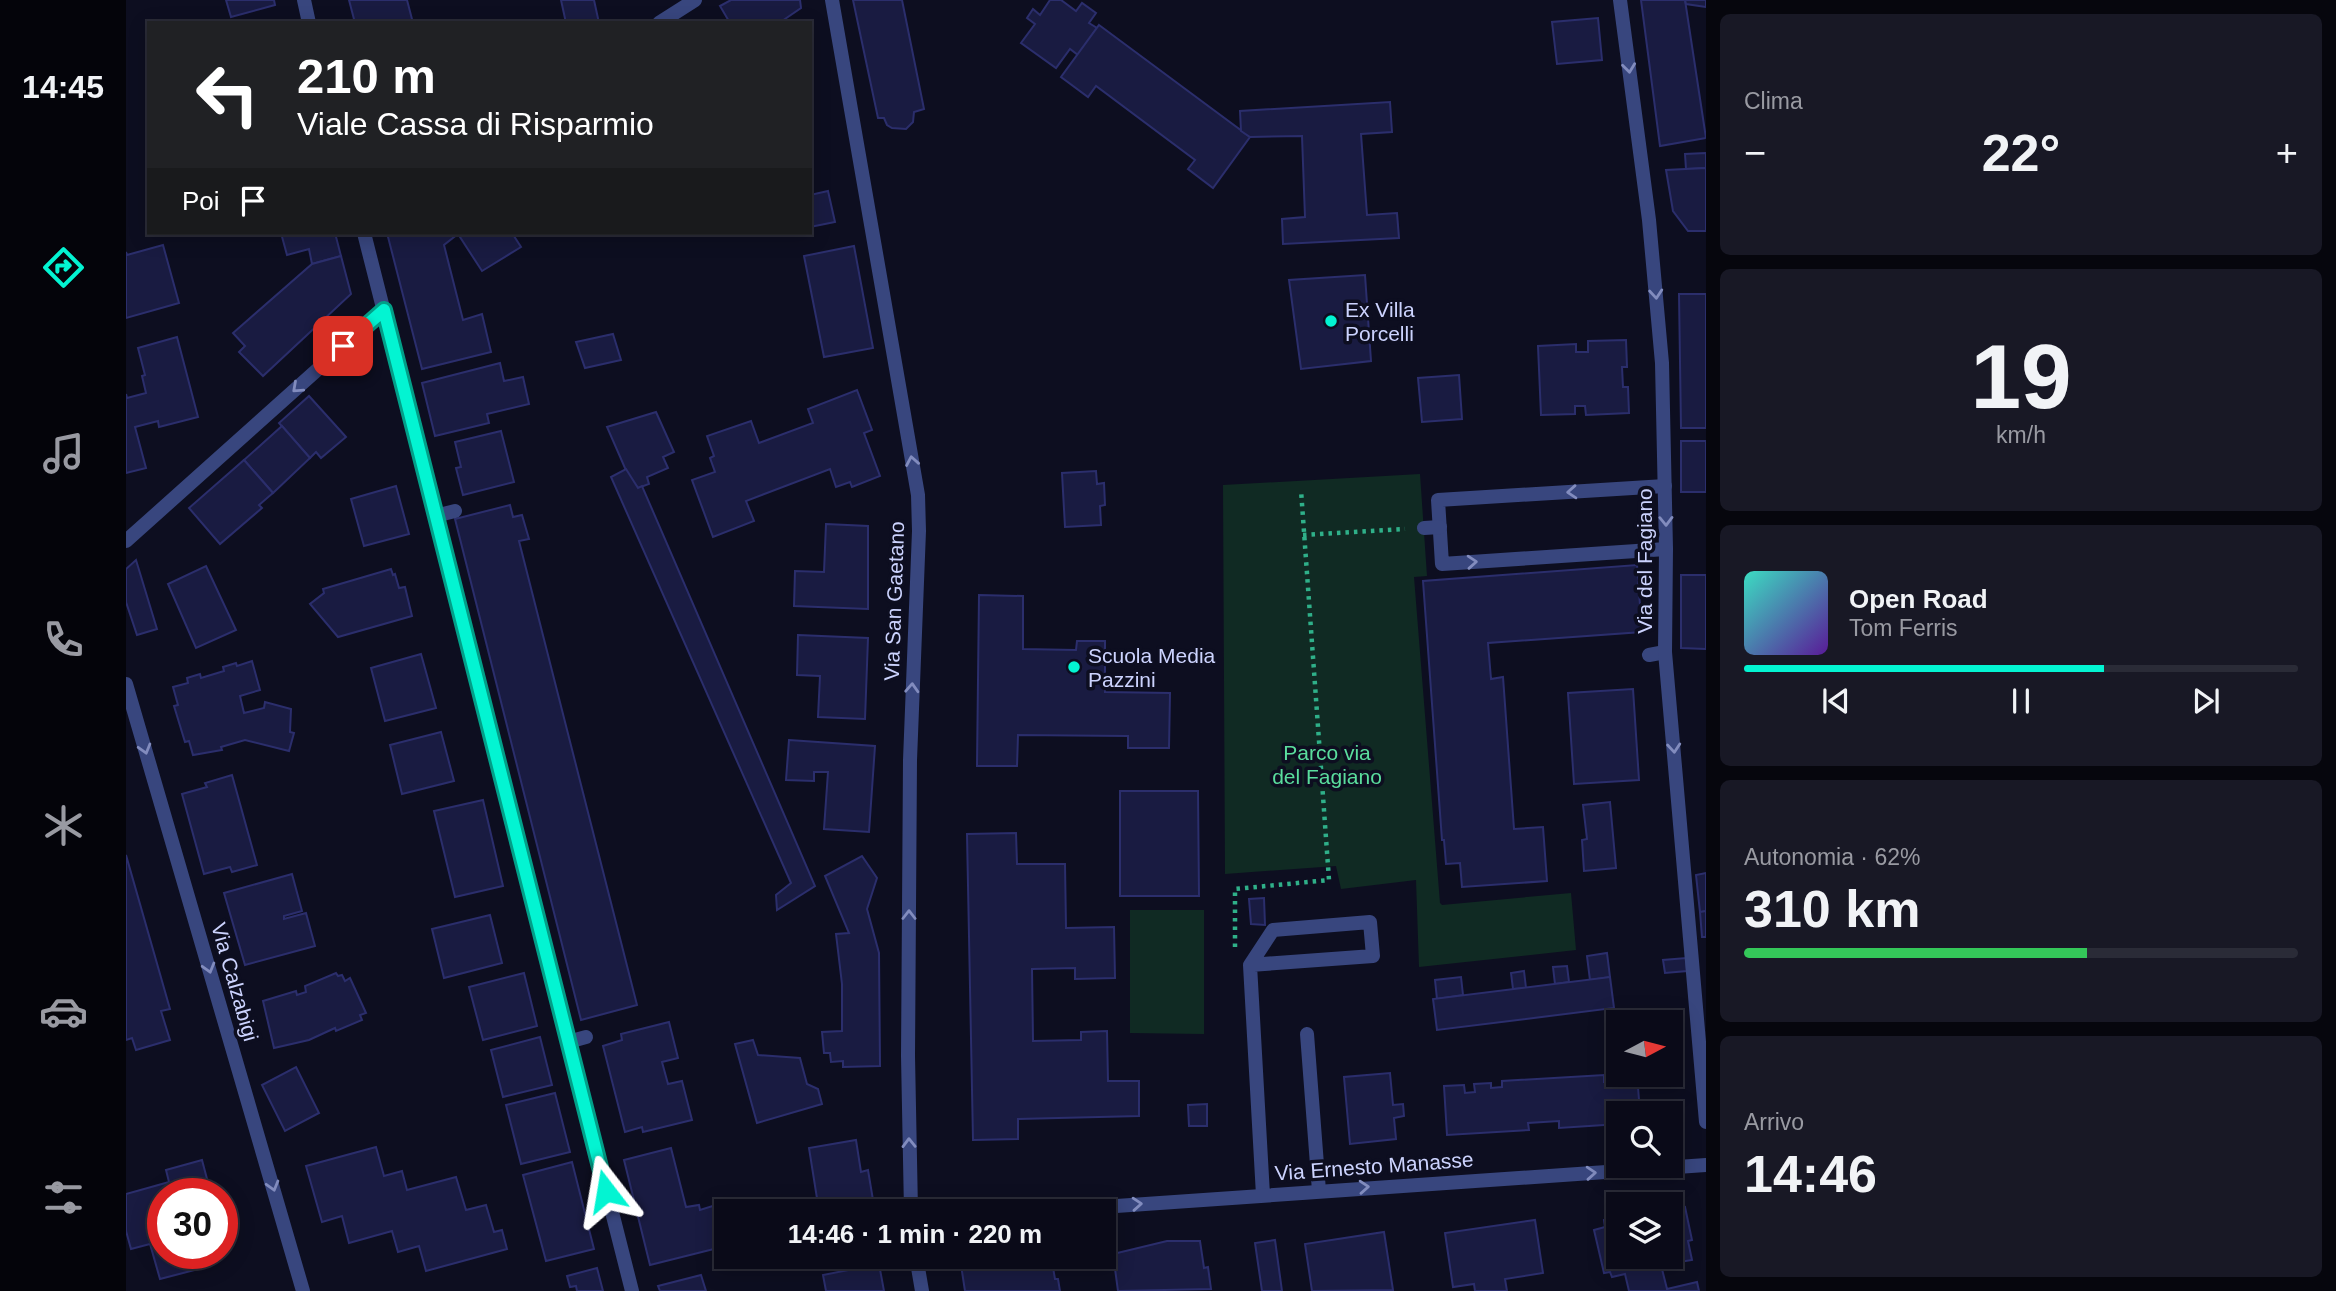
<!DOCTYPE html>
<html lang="it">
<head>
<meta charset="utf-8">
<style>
	body { margin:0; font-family:Helvetica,sans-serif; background:#181825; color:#f1f3f6; height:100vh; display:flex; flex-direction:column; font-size:26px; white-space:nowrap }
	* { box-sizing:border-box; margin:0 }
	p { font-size:23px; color:#999aa2 }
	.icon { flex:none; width:38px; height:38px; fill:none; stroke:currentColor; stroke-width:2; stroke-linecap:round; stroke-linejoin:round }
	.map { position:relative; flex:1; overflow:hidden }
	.side { display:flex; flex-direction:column; gap:14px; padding:14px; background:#06060d; width:630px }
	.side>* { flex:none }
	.top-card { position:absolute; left:21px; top:21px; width:665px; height:214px; border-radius:0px; box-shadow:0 4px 18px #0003,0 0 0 2px #2a2b37; background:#202124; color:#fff; overflow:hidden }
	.needle { width:46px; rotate:83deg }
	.controls { position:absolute; left:1480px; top:1010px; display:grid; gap:14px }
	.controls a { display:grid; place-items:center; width:77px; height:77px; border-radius:0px; background:#0a0a18; box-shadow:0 4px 18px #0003,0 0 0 2px #2a2b37; font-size:35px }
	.speed { position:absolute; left:21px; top:1178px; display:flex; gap:14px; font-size:35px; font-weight:700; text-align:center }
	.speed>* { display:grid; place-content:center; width:91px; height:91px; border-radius:50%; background:#0a0a18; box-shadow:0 4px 18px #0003,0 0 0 2px #2a2b37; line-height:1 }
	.speed .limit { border:10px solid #d22; background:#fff; color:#111 }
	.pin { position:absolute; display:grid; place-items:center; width:60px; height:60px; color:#fff; margin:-30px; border-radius:14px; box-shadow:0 4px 10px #0006 }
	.me { position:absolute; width:77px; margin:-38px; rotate:346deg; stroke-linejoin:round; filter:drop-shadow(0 0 5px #0008) }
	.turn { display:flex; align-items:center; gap:24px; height:147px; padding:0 35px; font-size:32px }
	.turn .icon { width:91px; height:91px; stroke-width:2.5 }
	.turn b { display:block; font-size:49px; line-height:60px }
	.then { display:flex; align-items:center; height:66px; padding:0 35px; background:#0003; gap:14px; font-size:26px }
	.big { font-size:52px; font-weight:700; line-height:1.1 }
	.side .tile { flex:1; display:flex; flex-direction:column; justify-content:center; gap:10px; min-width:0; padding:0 24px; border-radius:10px; background:#181825 }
	.side .dial { align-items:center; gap:0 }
	.dial b { font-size:91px; line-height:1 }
	.song { display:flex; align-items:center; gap:21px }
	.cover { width:84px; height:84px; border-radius:10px; background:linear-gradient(135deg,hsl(170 70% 55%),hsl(270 70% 35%)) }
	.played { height:7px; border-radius:4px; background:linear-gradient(90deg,#03f4d2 65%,#2a2b37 65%) }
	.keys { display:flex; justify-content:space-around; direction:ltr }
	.heat { display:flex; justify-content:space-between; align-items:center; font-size:38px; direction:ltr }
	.charge { height:10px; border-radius:5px; background:linear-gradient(90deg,#34c759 62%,#2a2b37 0) }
	.trip { position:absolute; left:588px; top:1199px; width:402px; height:70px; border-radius:0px; background:#0a0a18; box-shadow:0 4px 18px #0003,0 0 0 2px #2a2b37; font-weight:700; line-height:70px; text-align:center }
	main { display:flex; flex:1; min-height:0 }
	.dock { display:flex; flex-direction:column; width:126px; justify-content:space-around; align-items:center; background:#04040a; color:#999aa2 }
	.dock .icon { width:49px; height:49px }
	.dock .current { color:#03f4d2 }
	.dock b { font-size:32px; color:#f1f3f6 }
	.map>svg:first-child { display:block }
	.green { fill:#102a23 }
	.building { fill:#191b41; stroke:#2b2e6c; stroke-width:2 }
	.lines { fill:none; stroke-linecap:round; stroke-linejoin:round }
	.path { stroke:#2fb089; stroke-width:4.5; stroke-dasharray:3.5 5; stroke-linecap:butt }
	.lane { stroke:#38467e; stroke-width:14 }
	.street { stroke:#38467e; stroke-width:14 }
	.oneway { stroke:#828cbe }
	.route-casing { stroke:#029f88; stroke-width:18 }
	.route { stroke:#03f4d2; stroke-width:12 }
	.poi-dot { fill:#03f4d2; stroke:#0d0e20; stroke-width:2.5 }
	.labels { text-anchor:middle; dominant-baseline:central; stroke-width:7; stroke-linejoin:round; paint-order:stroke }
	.poi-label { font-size:21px; fill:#ccd3fe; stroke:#0d0e20; text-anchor:start }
	.street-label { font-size:21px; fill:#ccd3fe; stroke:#0d0e20 }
	.park-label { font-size:21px; fill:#5add9d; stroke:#0d0e20 }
</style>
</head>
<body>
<main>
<nav class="dock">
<b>14:45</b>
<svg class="icon current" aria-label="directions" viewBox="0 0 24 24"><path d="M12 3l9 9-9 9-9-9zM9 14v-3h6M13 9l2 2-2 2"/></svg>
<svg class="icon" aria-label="music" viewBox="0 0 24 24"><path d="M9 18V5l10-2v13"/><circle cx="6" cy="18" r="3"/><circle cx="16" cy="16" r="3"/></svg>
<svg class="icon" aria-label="phone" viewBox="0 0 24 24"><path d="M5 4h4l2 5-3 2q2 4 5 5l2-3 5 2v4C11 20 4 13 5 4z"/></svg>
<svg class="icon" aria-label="climate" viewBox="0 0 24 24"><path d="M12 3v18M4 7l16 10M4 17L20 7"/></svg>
<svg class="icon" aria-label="car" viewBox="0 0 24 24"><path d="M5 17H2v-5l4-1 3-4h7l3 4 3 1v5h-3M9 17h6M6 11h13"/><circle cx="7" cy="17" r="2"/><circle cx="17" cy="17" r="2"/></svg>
<svg class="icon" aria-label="filters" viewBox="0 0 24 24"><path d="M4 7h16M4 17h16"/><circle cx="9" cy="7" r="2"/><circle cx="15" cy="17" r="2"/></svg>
</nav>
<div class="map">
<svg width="1580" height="1291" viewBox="0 0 1580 1291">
	<rect width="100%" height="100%" fill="#0d0e20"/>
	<!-- green -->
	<g class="green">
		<polygon points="1294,474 1301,576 1288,577 1314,903 1316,905 1445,893 1450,950 1293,967 1290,880 1215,889 1210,866 1099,874 1097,485"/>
		<polygon points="1004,910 1078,910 1078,1034 1004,1033"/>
	</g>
	<!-- building -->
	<g class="building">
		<polygon points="100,0 148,0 149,5 105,17"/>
		<polygon points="223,0 281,0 287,23 229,23"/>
		<polygon points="435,0 468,0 473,23 440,23"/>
		<polygon points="605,0 674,0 675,8 653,23 604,23 594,6"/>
		<polygon points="727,0 776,0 798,109 788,112 787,122 780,129 766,128 761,125 758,118 752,118"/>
		<polygon points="924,0 935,0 950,11 956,3 970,13 963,23 971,28 952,55 944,49 930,68 895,43 909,24 901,18 907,9 914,15"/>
		<polygon points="1515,0 1559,0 1580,138 1534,146"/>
		<polygon points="1559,0 1580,0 1580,7 1560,4"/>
		<polygon points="1472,18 1476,60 1431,64 1426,22"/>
		<polygon points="973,25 1124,137 1087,188 1062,169 1069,160 970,86 962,97 935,77"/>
		<polygon points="1264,102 1266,132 1235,134 1241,215 1271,213 1273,238 1157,244 1156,219 1179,217 1176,136 1124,137 1115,131 1114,111"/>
		<polygon points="1580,153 1580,168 1560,169 1559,154"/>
		<polygon points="1580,168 1580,231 1562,231 1547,211 1540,170"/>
		<polygon points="702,191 709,222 684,227 684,195"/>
		<polygon points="155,233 209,233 215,256 186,264 183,249 161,255"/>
		<polygon points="261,233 386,233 395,247 356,271 332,234 318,245 337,320 356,314 365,352 296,369"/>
		<polygon points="37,245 53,303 0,318 0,252 1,255"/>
		<polygon points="728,246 747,348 698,357 678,256"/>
		<polygon points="215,256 225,294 137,376 113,352 119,346 107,333 186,264"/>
		<polygon points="1239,275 1245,361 1175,369 1163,280"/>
		<polygon points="1553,294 1580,294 1580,428 1555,428"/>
		<polygon points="487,334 495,360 459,368 450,342"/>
		<polygon points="51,337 72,417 33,427 32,421 9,427 20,468 0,473 0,394 1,398 20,393 16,376 19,375 12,348"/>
		<polygon points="1500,340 1501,367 1496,367 1497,387 1502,387 1503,413 1460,415 1459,406 1449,406 1449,414 1415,415 1412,346 1450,344 1450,352 1462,352 1462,341"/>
		<polygon points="374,363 378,381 397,377 403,404 361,414 363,423 309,436 296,383"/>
		<polygon points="1333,375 1336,419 1296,422 1292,378"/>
		<polygon points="731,390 746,430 738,433 754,476 726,487 724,482 710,487 704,469 620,501 628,521 587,537 566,480 589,472 584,458 588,456 581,436 625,421 633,443 687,423 682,409"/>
		<polygon points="183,396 220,437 195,458 190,452 184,458 153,423"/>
		<polygon points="530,412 548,452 537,457 542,468 521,477 523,484 512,488 502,475 481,427"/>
		<polygon points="156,426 184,458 147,493 118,460"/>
		<polygon points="375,431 388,482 337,495 330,468 335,467 329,442"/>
		<rect x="1555" y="441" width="25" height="51"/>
		<polygon points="118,460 147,493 133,505 136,508 94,544 63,508"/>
		<polygon points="500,469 512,488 516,486 689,886 651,910 650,895 665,883 485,477"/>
		<polygon points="970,471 971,484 978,483 979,505 974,506 975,525 939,527 936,473"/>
		<polygon points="270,486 283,534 238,546 225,499"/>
		<polygon points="384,505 387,517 396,515 403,539 393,541 511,1005 455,1020 329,519"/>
		<polygon points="700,524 742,526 742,609 668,606 669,571 698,572"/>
		<polygon points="10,560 31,629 11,635 0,602 0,569"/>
		<polygon points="1511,565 1516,632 1362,643 1365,679 1377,677 1388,829 1417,827 1421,881 1336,887 1334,863 1320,864 1318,840 1316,840 1297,581"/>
		<polygon points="80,566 110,630 70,648 42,584"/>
		<polygon points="265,569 267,575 269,574 273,588 279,587 286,616 212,637 184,604 198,593 197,589"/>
		<polygon points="1555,575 1580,575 1580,649 1555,648"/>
		<polygon points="853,595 897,596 897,649 950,650 951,641 979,641 979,692 1044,693 1043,748 1002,748 1002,736 892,735 891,766 851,766"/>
		<polygon points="672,635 742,638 739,719 692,717 694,676 671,675"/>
		<polygon points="295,654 310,708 259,721 245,668"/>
		<polygon points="126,661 134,690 114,696 118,713 138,708 139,702 165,709 164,732 168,733 163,751 119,740 95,747 96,750 67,755 63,741 59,742 48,706 52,705 47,687 62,683 61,678 74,674 75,678 98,671 97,667 110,663 111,666"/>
		<polygon points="1507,689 1513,780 1448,784 1442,693"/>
		<polygon points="315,732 328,781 276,794 264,745"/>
		<polygon points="663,740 749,746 743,832 698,829 702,772 688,772 688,781 660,780"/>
		<polygon points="106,775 131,865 106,872 104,867 78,874 56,794 81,787 79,783"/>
		<polygon points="994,791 1072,791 1073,896 994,896"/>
		<polygon points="357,800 377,886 329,897 308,811"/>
		<polygon points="1484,802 1490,868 1458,871 1456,840 1461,839 1457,805"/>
		<polygon points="890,833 891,864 939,864 940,928 988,927 989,978 949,979 949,968 906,969 907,1041 955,1040 955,1032 981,1031 982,1081 1013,1081 1013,1116 892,1119 892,1139 847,1140 841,834"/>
		<polygon points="0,855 44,1009 35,1011 44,1040 10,1050 6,1038 0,1040"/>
		<polygon points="736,856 751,878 741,909 753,953 754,1066 717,1067 717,1061 705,1062 704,1053 698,1053 696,1032 716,1031 716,984 710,934 723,933 699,876"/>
		<polygon points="1580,873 1580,911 1574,912 1570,875"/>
		<polygon points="166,874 176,911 158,916 158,919 180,913 189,946 119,965 98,893"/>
		<polygon points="1138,898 1139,925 1125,924 1123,899"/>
		<polygon points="1580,911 1580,937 1576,937 1574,912"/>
		<polygon points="364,915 376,963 318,978 306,929"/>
		<polygon points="1481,953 1484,977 1464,980 1461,956"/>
		<polygon points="1560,958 1561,971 1539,973 1537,960"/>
		<polygon points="1441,966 1443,982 1429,984 1427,967"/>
		<polygon points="1398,971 1400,988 1387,989 1385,973"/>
		<polygon points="210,973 212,976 216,975 219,981 224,978 240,1013 234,1015 236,1020 210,1031 209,1028 183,1040 148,1048 137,1001 170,991 171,995 180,992 179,986"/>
		<polygon points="398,973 411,1026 357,1040 343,987"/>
		<polygon points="1335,977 1337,995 1311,999 1309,980"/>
		<polygon points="1484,977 1488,1008 1311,1030 1307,999"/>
		<polygon points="543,1022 552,1058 536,1062 542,1084 556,1081 566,1120 517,1132 516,1127 499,1132 477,1046 496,1040 495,1034"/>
		<polygon points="414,1037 426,1085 377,1097 365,1050"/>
		<polygon points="627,1040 632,1055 674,1058 681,1084 692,1089 696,1104 631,1123 609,1044"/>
		<polygon points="170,1067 193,1113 159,1131 136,1085"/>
		<polygon points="1264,1073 1267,1105 1277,1104 1278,1116 1268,1118 1270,1139 1224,1144 1218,1077"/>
		<polygon points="1487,1073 1511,1074 1514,1113 1493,1113 1493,1124 1433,1128 1433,1121 1402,1123 1403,1130 1321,1135 1318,1086 1338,1085 1339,1093 1349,1092 1348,1084 1365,1083 1365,1088 1376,1087 1376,1081 1478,1075 1478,1082 1488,1082"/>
		<polygon points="429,1093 444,1152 395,1164 380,1105"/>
		<polygon points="1081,1104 1081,1126 1063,1126 1062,1105"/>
		<polygon points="730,1140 735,1172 742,1170 748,1206 741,1207 742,1211 693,1211 683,1148"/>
		<polygon points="250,1147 258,1176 276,1171 281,1190 330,1177 340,1210 360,1205 368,1232 376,1230 381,1249 300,1271 293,1246 272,1252 266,1231 223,1243 216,1216 196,1222 180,1166"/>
		<polygon points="545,1148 560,1207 573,1205 574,1210 593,1204 600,1232 600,1246 524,1265 498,1160"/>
		<polygon points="76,1160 85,1194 37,1194 37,1253 80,1253 84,1266 34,1279 24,1244 5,1249 0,1231 0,1194 43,1182 40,1170"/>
		<polygon points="446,1162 468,1249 420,1261 397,1175"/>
		<polygon points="1559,1207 1566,1240 1562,1241 1566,1260 1535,1265 1541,1289 1571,1282 1573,1291 1503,1291 1499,1274 1486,1277 1484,1272 1478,1273 1468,1230 1479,1227 1478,1220 1493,1217 1493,1256 1545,1256 1545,1210"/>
		<polygon points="1409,1220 1417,1273 1379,1279 1381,1291 1349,1291 1348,1284 1327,1287 1319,1233"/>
		<polygon points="1258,1232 1267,1290 1186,1291 1179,1244"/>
		<polygon points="1149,1240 1156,1291 1136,1291 1129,1243"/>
		<polygon points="1041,1241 1074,1241 1078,1268 1082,1267 1085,1289 992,1291 987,1254"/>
		<polygon points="861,1256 925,1256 929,1279 932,1279 934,1291 839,1291 835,1265"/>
		<polygon points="753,1264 758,1291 700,1291 697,1275"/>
		<polygon points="471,1268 477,1291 451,1291 450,1286 444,1287 441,1276"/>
		<polygon points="575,1275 580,1291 534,1291 532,1286"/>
	</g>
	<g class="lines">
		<!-- path -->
		<g class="path">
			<polyline points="1177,535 1279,529"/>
			<polyline points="1109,947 1109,889 1203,880 1175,490"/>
		</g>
		<!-- lane -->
		<g class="lane">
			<polyline points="1539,486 1312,500 1316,564 1540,549"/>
			<polyline points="309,516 329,511"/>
			<polyline points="1298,528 1314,527"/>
			<polyline points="1523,655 1539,652"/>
			<polyline points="1124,965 1147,930 1244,922 1247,956 1124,965 1137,1195"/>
			<polyline points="1181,1034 1193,1191"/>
			<polyline points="442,1042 460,1037"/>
		</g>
		<!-- street -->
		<g class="street">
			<polyline points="178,0 183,23"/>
			<polyline points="706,0 792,495 793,531 784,760 782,1056 785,1211"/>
			<polyline points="1494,0 1523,220 1536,363 1540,549 1539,652 1580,1122"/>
			<polyline points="533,23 569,0"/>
			<polyline points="238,233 506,1291"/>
			<polyline points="0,541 258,310"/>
			<polyline points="0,684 177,1291"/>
			<polyline points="918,1211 1580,1165"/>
			<polyline points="790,1256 796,1291"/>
		</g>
	</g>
	<!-- one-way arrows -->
	<defs><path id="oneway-chevron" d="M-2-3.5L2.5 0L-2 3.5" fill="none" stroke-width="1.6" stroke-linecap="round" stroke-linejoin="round" transform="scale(1.75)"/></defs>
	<g class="oneway">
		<use href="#oneway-chevron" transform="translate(1503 68) rotate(83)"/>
		<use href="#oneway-chevron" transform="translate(1530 294) rotate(85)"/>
		<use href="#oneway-chevron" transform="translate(171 388) rotate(138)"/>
		<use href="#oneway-chevron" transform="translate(786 461) rotate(-100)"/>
		<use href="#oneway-chevron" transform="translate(1446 492) rotate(176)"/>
		<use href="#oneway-chevron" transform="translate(1540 521) rotate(89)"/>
		<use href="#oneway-chevron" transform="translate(1346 562) rotate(-4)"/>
		<use href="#oneway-chevron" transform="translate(786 688) rotate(-87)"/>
		<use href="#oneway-chevron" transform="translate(1548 748) rotate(85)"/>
		<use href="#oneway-chevron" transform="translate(19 749) rotate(74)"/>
		<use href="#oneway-chevron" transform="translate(783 915) rotate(-90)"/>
		<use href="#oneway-chevron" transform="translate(83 968) rotate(74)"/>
		<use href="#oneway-chevron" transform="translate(783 1143) rotate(-91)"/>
		<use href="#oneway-chevron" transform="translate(1465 1173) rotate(-4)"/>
		<use href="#oneway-chevron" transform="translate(147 1186) rotate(74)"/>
		<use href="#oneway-chevron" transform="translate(1238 1187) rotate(-4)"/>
		<use href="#oneway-chevron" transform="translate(1011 1204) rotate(-4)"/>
	</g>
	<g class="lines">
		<!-- route casing -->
		<g class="route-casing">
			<polyline id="route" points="217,346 258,310 480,1191"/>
		</g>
		<!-- route -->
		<use href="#route" class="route"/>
	</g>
	<!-- markers -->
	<g class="poi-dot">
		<circle cx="1205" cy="321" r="7"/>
		<circle cx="948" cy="667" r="7"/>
	</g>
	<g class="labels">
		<!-- poi labels -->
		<g class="poi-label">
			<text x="1219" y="309">Ex Villa<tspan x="1219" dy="24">Porcelli</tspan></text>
			<text x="962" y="655">Scuola Media<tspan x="962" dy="24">Pazzini</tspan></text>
		</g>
		<!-- street labels -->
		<g class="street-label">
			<text transform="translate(1518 561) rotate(-90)">Via del Fagiano</text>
			<text transform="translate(768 601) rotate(-88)">Via San Gaetano</text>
			<text transform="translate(109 982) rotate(74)">Via Calzabigi</text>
			<text transform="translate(1248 1166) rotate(-4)">Via Ernesto Manasse</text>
		</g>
		<!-- park labels -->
		<g class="park-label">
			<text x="1201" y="752">Parco via<tspan x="1201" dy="24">del Fagiano</tspan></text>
		</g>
	</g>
</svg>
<div class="controls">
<a><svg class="needle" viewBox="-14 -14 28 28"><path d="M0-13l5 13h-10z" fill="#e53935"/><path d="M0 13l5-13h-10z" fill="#999aa2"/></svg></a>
<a><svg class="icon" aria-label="search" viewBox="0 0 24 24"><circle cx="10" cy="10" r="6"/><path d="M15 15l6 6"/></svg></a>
<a><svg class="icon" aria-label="layers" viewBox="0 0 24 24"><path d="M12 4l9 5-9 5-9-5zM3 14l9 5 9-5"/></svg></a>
</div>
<div class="speed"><div class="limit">30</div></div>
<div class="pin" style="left:217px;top:346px;background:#d93025"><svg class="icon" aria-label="arrive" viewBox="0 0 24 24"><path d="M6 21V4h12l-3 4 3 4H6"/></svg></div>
<svg class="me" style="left:480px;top:1191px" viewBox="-20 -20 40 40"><path d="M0-17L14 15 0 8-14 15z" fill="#03f4d2" stroke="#fff" stroke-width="4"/></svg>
<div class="trip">14:46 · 1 min · 220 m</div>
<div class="top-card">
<div class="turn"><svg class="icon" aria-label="left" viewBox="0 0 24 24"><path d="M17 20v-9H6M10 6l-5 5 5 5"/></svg><div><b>210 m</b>Viale Cassa di Risparmio</div></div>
<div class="then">Poi<svg class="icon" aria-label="arrive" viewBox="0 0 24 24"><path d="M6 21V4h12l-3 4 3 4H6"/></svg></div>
</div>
</div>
<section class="side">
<div class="tile"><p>Clima</p>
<div class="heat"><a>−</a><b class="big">22°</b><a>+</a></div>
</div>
<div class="tile dial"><b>19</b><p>km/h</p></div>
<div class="tile">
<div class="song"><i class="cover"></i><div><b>Open Road</b><p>Tom Ferris</p></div></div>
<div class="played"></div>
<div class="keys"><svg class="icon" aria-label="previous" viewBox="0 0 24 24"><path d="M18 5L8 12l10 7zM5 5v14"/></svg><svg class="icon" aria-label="pause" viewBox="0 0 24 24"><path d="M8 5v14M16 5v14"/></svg><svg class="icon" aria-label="next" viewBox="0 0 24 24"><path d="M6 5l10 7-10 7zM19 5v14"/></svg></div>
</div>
<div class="tile"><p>Autonomia · 62%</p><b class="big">310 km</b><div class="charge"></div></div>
<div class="tile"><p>Arrivo</p><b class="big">14:46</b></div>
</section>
</main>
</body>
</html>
